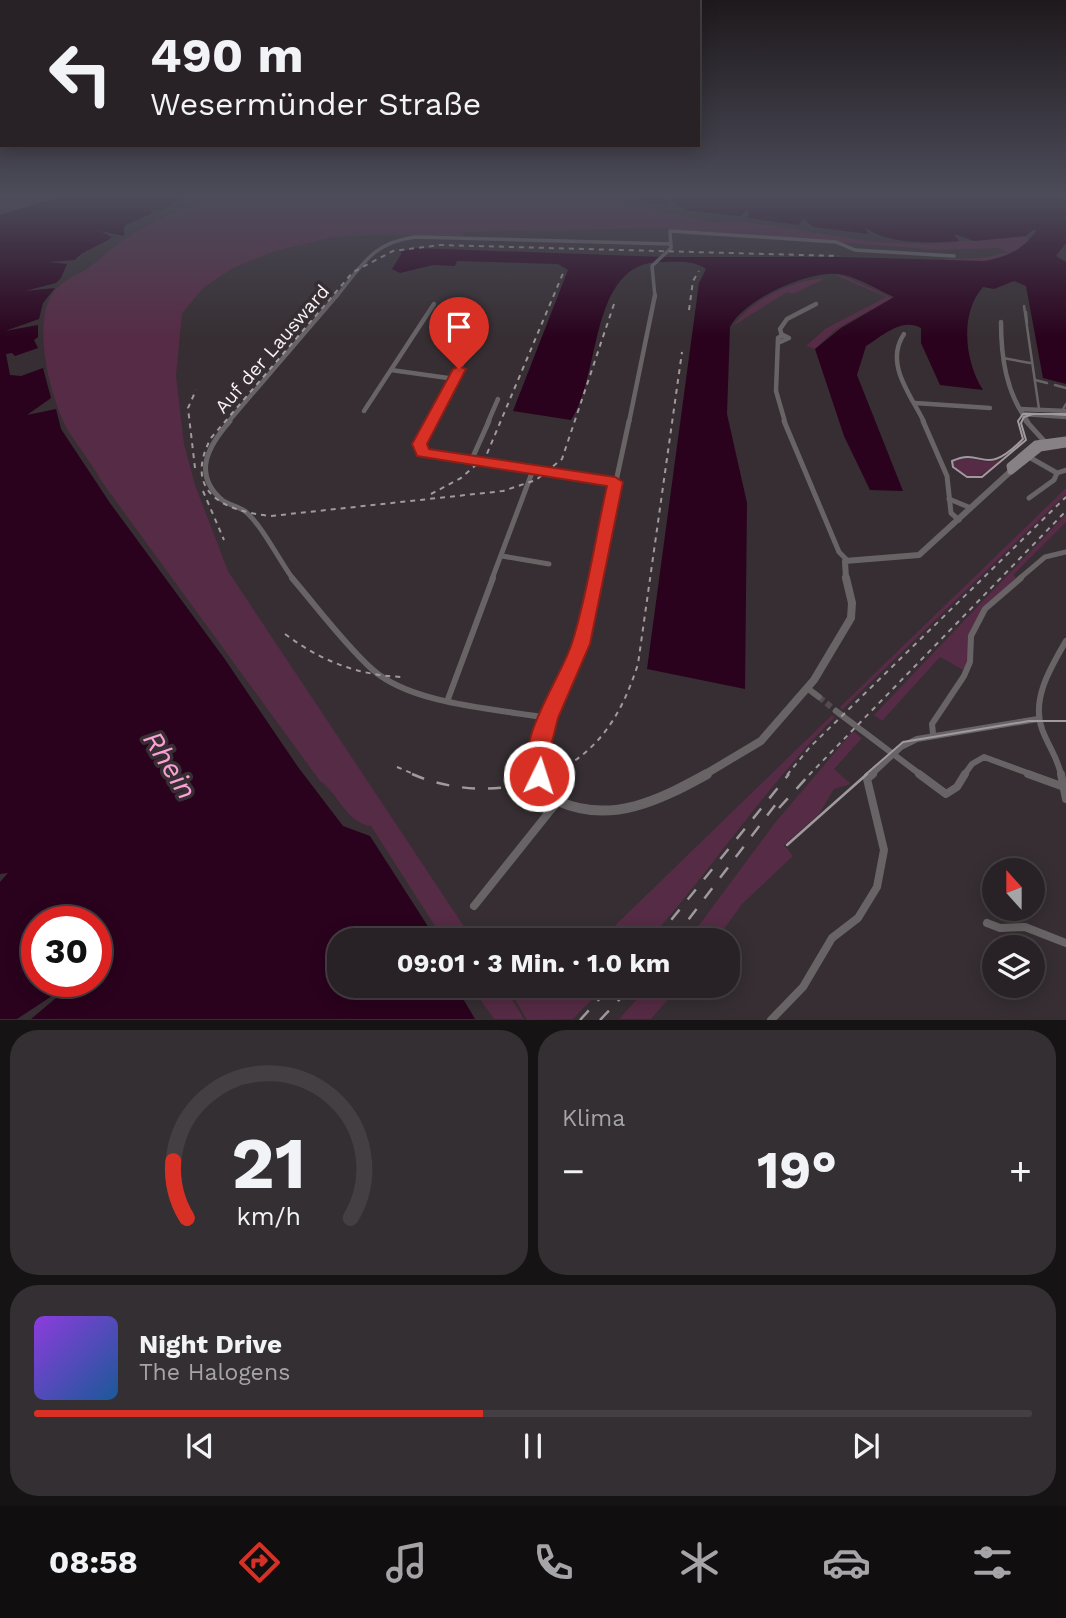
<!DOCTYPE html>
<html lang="de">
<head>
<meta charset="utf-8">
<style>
	body { margin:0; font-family:"Work Sans",sans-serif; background:#342f32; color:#f1f3f6; height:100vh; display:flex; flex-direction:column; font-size:26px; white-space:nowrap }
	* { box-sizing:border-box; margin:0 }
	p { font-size:23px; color:#a5a4a7 }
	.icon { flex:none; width:38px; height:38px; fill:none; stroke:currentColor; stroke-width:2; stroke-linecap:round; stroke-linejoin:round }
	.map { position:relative; height:1020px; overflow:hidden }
	.drawer { display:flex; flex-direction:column; gap:10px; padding:10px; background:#161315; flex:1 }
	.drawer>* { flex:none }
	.guide { position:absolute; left:0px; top:0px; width:700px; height:147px; box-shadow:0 4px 18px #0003,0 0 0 2px #443f43; background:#282226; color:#f1f3f6; overflow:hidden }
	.needle { width:46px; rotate:339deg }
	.tools { position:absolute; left:982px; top:858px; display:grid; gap:14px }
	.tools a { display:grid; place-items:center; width:63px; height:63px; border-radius:50%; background:#282226; box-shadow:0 4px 18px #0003,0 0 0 2px #443f43; font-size:35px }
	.speed { position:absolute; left:21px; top:906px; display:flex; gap:14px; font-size:35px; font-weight:700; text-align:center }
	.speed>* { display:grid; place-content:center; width:91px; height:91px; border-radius:50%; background:#282226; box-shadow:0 4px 18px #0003,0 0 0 2px #443f43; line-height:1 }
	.speed .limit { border:10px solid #d22; background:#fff; color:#111 }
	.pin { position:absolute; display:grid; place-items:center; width:60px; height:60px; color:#fff; margin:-72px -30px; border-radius:50% 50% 50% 0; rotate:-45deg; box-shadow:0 0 7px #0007 }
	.pin .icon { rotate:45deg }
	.me { position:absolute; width:77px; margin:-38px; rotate:4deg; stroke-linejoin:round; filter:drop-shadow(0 0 5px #0008) }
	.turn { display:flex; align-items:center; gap:24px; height:147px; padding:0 35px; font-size:32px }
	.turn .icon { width:91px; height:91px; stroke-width:2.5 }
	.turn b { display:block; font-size:49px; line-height:60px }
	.big { font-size:52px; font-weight:700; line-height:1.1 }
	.drawer .widget { flex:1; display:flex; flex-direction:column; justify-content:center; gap:10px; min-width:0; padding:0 24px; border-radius:28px; background:#342f32 }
	.drawer .dial { align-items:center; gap:0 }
	.dial svg { height:182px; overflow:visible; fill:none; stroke:#443f43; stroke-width:7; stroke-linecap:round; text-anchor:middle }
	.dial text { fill:#f1f3f6; stroke:none }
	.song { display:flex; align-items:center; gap:21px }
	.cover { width:84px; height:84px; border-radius:10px; background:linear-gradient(135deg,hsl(270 70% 55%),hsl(210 70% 35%)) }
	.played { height:7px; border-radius:4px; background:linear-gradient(90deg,#d93025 45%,#443f43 45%) }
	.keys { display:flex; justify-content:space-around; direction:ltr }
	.heat { display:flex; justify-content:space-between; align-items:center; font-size:38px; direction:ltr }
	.drawer .tiles { flex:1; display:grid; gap:10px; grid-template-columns:1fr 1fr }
	.widget:last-child { grid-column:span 2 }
	.trip { position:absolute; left:327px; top:928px; width:413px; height:70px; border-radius:28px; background:#282226; box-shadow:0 4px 18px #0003,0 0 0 2px #443f43; font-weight:700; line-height:70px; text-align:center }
	.tab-bar { display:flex; height:112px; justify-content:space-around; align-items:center; background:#100e0f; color:#a5a4a7 }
	.tab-bar .icon { width:49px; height:49px }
	.tab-bar .current { color:#d93025 }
	.tab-bar b { font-size:32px; color:#f1f3f6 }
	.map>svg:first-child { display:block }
	.green { fill:#562b45 }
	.water { fill:#2a021d; fill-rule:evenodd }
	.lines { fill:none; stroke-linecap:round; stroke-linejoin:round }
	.minor-tunnel { stroke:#534b4f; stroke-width:6; stroke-dasharray:6 3.5; stroke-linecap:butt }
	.pedestrian { stroke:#686466; stroke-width:2.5 }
	.minor-far4 { stroke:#686466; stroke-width:3.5 }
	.minor-far3 { stroke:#686466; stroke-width:4.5 }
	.minor-far2 { stroke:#686466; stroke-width:5 }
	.minor-far1 { stroke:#686466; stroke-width:6 }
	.minor { stroke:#686466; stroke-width:8 }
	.tertiary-far2 { stroke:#686466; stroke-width:6 }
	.tertiary-far1 { stroke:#686466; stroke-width:8 }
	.tertiary { stroke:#686466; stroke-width:10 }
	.secondary { stroke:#878084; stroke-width:7 }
	.tram-far1 { stroke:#a0999d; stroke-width:2 }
	.tram { stroke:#a0999d; stroke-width:2.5 }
	.rail-far1 { stroke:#a0999d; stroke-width:2; stroke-dasharray:5 5; stroke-linecap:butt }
	.rail { stroke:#a0999d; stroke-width:2.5; stroke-dasharray:13 13; stroke-linecap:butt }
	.route { fill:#d93025; stroke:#8d1f18; stroke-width:2 }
	.labels { text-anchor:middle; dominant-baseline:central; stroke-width:7; stroke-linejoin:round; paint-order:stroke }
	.far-street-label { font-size:19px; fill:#f6f1f4; stroke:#362e32 }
	.near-water-label { font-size:28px; font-style:italic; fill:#fba0d6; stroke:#362e32 }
</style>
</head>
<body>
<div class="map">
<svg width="1066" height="1020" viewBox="0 0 1066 1020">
	<rect width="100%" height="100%" fill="#362e32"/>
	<!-- green -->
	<g class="green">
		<polygon points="0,196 61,196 0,215"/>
		<path d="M222,196H591L710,222L741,221L873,242L928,244L1026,237L1030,243C1007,257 968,271 943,259L984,258L1007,252L999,248L938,250L658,228L464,232L462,236L384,234L334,237L275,251L233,268L204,287L182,313L176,376L184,444L195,485L228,571L473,940H444L371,826C346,823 339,794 320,781L102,482C92,464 80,449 69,432C51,403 31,323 53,293C65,277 83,274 96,262C132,229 174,209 222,196Z"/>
		<polygon points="835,275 844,276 892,298 876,307 878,309 872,309 835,330 815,349 806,346 825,329 886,297"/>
		<path d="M826,278L793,294L787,292L733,326C753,299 792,280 826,278Z"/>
		<path d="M960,457L988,462L1002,460C986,473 971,487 953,467V461Z"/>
		<polygon points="1066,488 1066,494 842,710 840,707"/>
		<polygon points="1066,514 1066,522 1013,575 1016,578 991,602 973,629 965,671 940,657 882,721 874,715"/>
		<path d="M832,715L835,717C766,786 713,868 649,940H600Z"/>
		<polygon points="853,731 862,738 834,769 851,784 834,789 819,814 784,845 793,856 742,904 716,940 688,940 774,824"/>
		<polygon points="470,985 503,985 524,1019 494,1019"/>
		<polygon points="525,985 533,985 530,988 538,1000 553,985 606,985 573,1019 527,1020 512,994"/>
		<polygon points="650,985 680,985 651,1019 619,1019"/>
	</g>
	<!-- water -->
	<g class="water">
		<path d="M61,196H206L183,199L159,211L150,209L152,213L124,226V236L100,231L112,237C101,246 81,251 75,260L48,262L67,264L61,278L56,283L25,291L55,288L43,303L39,319L5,331L38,325V337L34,340L38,348L15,356L12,353L6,354L10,375L21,376L43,368L51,398L27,415L56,409L61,429L110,503L224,658L298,767L343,826L370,836L429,928V940H340V985H455L475,1019H31L56,998L55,994L17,1019H0V882L8,873L0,874V215ZM37,922H96V982H37Z"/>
		<path d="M623,196H1066V243L1056,256L1066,262V384L1043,378L1026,286L1014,281L994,289L983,287C959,314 965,362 983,390L940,385L921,343V328C902,317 882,336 866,346L857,375L903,491L870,490L844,436L815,349L841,328L894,297C878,290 861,279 844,275C814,267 744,299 730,327L727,414L747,503L745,689L647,669L699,283L706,269C693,260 679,262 664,262C588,259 602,375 571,420L513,411L568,270L558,264L457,261L455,266L433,265L400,273L392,269L402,253L399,252L415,248L664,257H841L984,261C1009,257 1023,249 1037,230H1033L1025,236L974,241L954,234L959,241C931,243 887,245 865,227L868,234L813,227L803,218L799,225L748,218V209L740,216L690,211L671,202V197L666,203L654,204Z"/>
	</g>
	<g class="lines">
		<!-- minor-tunnel -->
		<polyline class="minor-tunnel" points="819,697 836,711"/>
		<!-- pedestrian -->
		<g class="pedestrian">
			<polyline points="1024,306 1039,409"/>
			<polyline points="1026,312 1027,323"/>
			<polyline points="1003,358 1030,363"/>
			<polyline points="1035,380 1047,383"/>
			<polyline points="1055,385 1066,388"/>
			<polyline points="1062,411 1066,404"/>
		</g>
		<!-- minor-far4 -->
		<g class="minor-far4">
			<path d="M336,297C363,265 371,243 415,237L671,244"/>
			<polyline points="655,297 652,266 671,248 670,231 836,242 855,250 954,256"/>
		</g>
		<!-- minor-far3 -->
		<g class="minor-far3">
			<path d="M1001,322C1001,357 1006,393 1028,422"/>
			<path d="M904,334C884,364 911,395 924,422"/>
			<polyline points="782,336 780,329 787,319 816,304"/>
			<polyline points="778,343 789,338 783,335 778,338 776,391 785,422"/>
			<polyline points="391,370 455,379"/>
			<polyline points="915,403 990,408"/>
			<polyline points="1020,409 1066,411"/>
			<polyline points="364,411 434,304"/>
			<polyline points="1023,414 1066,417"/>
			<polyline points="228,422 337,295"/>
			<polyline points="431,422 463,362"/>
			<polyline points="488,422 498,399"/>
			<polyline points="629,422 655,295"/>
		</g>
		<!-- minor-far2 -->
		<g class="minor-far2">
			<path d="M230,421C208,446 192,474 222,500C229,505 240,507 246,512C263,527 279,560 293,579"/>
			<polyline points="432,421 420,444 423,453 616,483"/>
			<polyline points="784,421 839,552 847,560"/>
			<polyline points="923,421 947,476 951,513 959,520"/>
			<polyline points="1026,421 1045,442"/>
			<polyline points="1029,457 1057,473"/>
			<polyline points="471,461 489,421"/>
			<polyline points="1029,498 1054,480 1057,473 1066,470"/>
			<polyline points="949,499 971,508"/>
			<polyline points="502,556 549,564"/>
			<polyline points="492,579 533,470"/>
			<polyline points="595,579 629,421"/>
			<polyline points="1019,579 1045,557 1066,552"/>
		</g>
		<!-- minor-far1 -->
		<g class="minor-far1">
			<path d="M292,578C317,607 345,645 373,670C413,705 498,709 548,718"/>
			<polyline points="807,688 819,697"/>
			<polyline points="448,699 493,578"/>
			<polyline points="836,711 921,775"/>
			<polyline points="933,734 932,724 964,676 970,662 971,636 985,609 1021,578"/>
			<path d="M540,775C536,728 562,689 580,647C588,626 590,600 595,578"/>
			<polyline points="871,775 901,747 917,739 1038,719"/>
			<polyline points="964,775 972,764 984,757 1033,775"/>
			<path d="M1061,775C1058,758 1048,746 1042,729C1031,699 1051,667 1066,641"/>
		</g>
		<!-- minor -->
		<g class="minor">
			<polyline points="919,774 946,794 957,787 965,774"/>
			<polyline points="1028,774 1064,787"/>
			<polyline points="1061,774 1066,799"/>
			<polyline points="543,785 535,791 533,800 538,808 552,808"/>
			<polyline points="474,906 558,801 540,780 540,774"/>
			<polyline points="987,923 1000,928 1025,927 1066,943"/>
			<polyline points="771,1020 803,987 832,938 858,918 877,887 884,850 867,779 873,774"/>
		</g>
		<!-- tertiary-far2 -->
		<polyline class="tertiary-far2" points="846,579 845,561 919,555 1011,471"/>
		<!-- tertiary-far1 -->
		<polyline class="tertiary-far1" points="704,775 761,741 814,680 851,618 852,603 846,578"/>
		<!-- tertiary -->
		<path class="tertiary" d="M558,801C611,825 660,800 707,774"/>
		<!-- secondary -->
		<polyline class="secondary" points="1066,440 1036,444 1010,466 1011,471 1040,448 1066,444"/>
		<!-- tram-far1 -->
		<g class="tram-far1">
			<path d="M1023,414H1033L1024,417L1021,423L1026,440L982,477H967L953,467L952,461C984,446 982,480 1023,439L1018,421Z"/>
			<polyline points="1033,414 1051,414"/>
			<polyline points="1033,414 1051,414"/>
			<polyline points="1051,414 1066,414"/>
			<polyline points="1051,414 1066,415"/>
			<polyline points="865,775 903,742 1029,721 1066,721"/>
		</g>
		<!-- tram -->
		<polyline class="tram" points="787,845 867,774"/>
		<!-- rail-far1 -->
		<g class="rail-far1">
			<path d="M614,304L562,459L536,480L503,491L271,516C222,511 183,491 211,438L353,272L393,251L440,245L839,256"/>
			<polyline points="689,310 693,281 699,271"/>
			<polyline points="195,468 188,408 196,390"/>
			<polyline points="203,491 224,540"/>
			<polyline points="431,494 461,478 486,456 564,271"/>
			<path d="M285,634C321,661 357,675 402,677"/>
			<polyline points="397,767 416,775"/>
			<path d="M549,775C599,753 622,714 638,664L682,352"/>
			<polyline points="787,775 810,747 1066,497"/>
			<polyline points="809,775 1066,511"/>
		</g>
		<!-- rail -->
		<g class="rail">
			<path d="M412,774C456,793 509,794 553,774"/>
			<polyline points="779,808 810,774"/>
			<polyline points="655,940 789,774"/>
			<polyline points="673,940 782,796"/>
			<polyline points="580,1020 612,985"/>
			<polyline points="600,1020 633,985"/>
		</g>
	</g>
	<!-- sky -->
	<linearGradient id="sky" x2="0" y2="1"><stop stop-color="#1e191c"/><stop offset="0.58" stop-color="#4c4c5a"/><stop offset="1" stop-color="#4c4c5a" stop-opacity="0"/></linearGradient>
	<rect width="1066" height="338" fill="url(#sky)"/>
	<!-- route -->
	<path class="route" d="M459,366L466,369L427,444L429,449L615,477L623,482L590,644L558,718L549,754L550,776L547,783L539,786L531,783C513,740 559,683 572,643C588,593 595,538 607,486L417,456L412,444L453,369Z"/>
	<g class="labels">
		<!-- far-street labels -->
		<g class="far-street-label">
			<text transform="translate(272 349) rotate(-49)">Auf der Lausward</text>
		</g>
		<!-- near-water labels -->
		<g class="near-water-label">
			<text transform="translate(170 765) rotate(58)">Rhein</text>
		</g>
	</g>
</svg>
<div class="tools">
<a><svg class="needle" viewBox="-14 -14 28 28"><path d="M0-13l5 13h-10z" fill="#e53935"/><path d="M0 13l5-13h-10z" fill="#a5a4a7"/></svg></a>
<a><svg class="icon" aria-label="layers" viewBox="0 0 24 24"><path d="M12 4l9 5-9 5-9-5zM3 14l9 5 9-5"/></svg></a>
</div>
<div class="speed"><div class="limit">30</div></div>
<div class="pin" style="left:459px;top:369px;background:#d93025"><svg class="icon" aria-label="arrive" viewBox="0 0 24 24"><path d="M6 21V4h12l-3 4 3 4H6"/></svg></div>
<svg class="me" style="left:539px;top:776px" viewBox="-20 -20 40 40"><circle r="17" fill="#d93025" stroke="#fff" stroke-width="3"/><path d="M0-11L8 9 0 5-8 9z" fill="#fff"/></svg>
<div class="trip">09:01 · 3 Min. · 1.0 km</div>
<div class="guide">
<div class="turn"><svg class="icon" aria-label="left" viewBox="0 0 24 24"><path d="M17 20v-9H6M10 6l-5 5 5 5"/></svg><div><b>490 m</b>Wesermünder Straße</div></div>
</div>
</div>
<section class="drawer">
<div class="tiles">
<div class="widget dial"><svg viewBox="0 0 100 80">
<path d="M14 69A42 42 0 1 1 86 69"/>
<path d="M14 69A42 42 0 0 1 8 44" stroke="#d93025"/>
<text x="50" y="56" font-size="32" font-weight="700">21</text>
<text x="50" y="72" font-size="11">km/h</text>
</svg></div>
<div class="widget"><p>Klima</p>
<div class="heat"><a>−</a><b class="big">19°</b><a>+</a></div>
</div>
<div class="widget">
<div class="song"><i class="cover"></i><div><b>Night Drive</b><p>The Halogens</p></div></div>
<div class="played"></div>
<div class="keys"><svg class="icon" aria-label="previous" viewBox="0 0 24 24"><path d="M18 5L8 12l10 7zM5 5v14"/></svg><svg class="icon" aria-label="pause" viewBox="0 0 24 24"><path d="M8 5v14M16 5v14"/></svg><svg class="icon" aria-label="next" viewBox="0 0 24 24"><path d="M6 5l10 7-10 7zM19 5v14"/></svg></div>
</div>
</div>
</section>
<nav class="tab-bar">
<b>08:58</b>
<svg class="icon current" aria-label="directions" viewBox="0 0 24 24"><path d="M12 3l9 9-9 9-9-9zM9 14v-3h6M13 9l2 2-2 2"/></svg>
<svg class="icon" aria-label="music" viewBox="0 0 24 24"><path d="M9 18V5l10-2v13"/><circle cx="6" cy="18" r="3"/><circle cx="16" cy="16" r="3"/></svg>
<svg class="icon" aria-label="phone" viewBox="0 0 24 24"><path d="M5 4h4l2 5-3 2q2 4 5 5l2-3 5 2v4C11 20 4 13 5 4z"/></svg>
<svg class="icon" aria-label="climate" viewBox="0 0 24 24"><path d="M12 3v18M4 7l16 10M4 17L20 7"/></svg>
<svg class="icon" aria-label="car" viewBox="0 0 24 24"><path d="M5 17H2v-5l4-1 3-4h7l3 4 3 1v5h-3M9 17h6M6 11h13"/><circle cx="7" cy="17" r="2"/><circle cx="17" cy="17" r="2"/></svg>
<svg class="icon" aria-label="filters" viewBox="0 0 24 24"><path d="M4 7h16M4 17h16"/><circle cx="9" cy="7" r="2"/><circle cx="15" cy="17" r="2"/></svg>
</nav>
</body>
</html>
